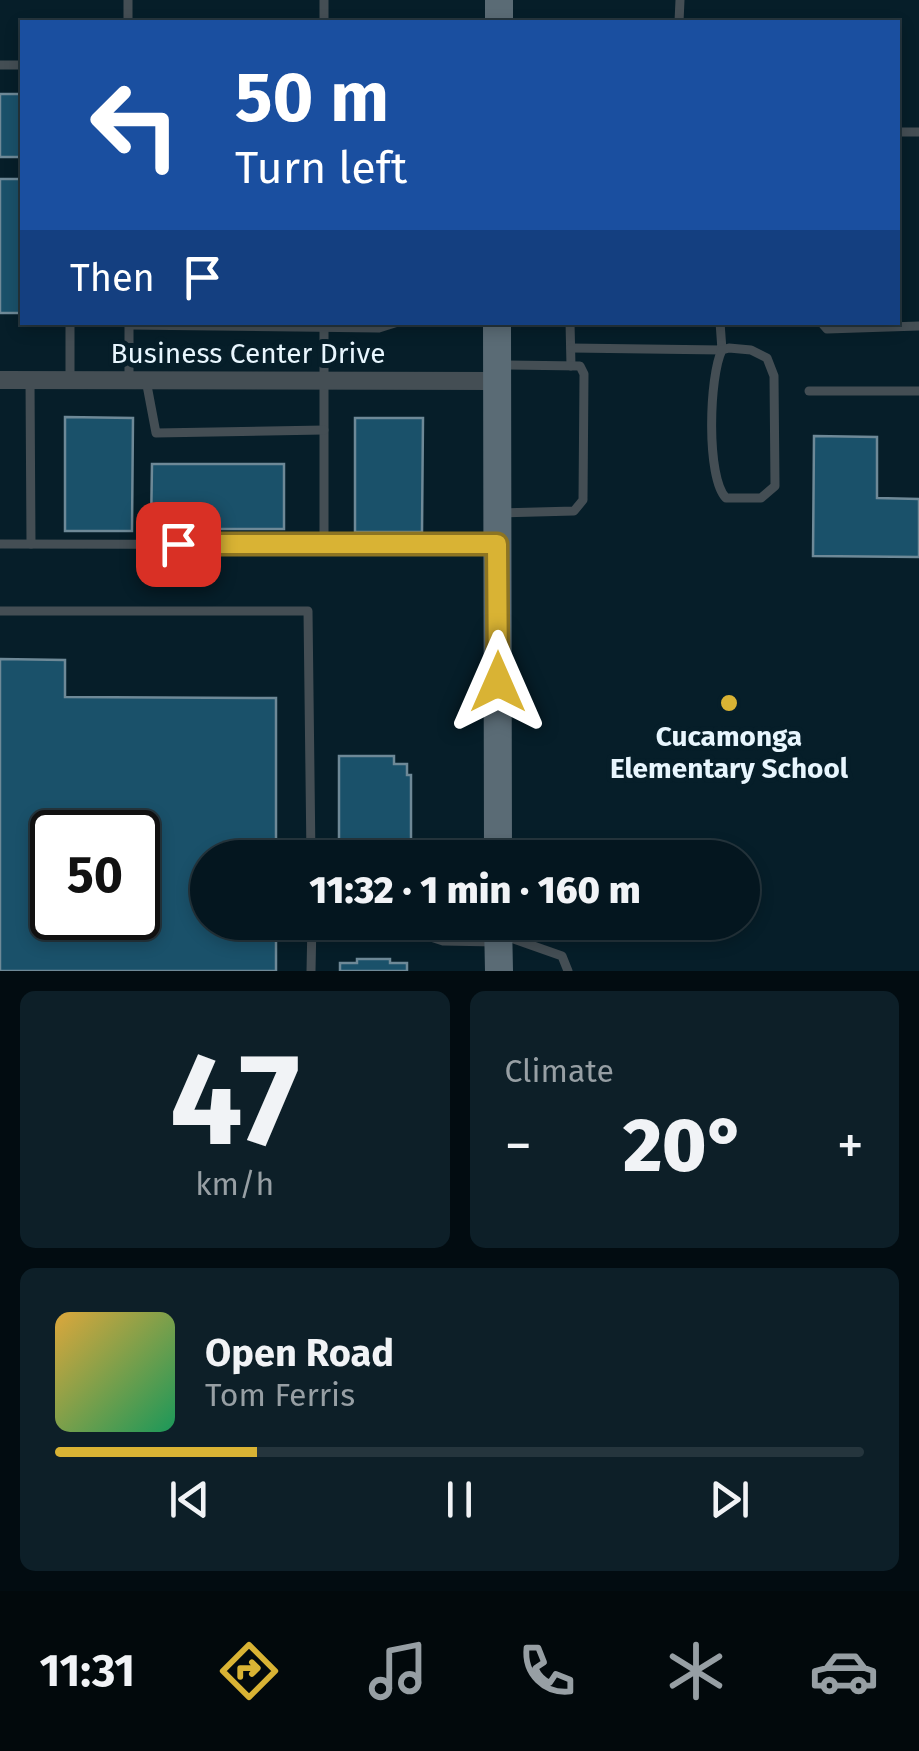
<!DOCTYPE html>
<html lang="en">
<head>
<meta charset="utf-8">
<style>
	body { margin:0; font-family:"Fira Sans",sans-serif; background:#0d1f28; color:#f1f3f6; height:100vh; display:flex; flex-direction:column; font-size:38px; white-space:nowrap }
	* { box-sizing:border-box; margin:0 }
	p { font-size:32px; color:#979fa4 }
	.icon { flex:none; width:55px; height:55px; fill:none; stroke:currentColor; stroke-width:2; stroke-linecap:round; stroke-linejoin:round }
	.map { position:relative; height:971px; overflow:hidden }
	.panel { display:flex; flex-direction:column; gap:20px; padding:20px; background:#020c11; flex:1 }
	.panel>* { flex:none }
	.hud { position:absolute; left:20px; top:20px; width:880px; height:305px; border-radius:0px; box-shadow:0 5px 15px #0003,0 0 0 2px #25353d; background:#1a4fa0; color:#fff; overflow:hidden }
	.speed { position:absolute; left:30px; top:810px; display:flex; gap:20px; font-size:50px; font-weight:700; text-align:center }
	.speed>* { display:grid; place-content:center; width:130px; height:130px; border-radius:50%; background:#04161f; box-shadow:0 5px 15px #0003,0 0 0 2px #25353d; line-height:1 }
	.speed .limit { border:5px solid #111; border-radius:15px; background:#fff; color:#111 }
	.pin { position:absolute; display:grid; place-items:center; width:85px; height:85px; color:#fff; margin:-42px; border-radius:20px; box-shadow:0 5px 15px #0006 }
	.me { position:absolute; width:110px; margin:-55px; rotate:0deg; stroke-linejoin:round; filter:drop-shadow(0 0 8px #0008) }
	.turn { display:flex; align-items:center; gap:35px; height:210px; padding:0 50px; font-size:45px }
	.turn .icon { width:130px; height:130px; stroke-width:2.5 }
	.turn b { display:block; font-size:70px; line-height:85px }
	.then { display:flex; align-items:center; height:95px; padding:0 50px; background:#0003; gap:20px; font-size:38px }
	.big { font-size:75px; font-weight:800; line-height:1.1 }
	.panel .tile { flex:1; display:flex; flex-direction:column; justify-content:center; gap:15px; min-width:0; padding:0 35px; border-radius:15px; background:#0d1f28 }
	.panel .dial { align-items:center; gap:0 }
	.dial b { font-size:130px; line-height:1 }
	.song { display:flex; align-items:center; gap:30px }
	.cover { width:120px; height:120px; border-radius:15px; background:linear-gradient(135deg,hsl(40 70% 55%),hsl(150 70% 35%)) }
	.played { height:10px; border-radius:5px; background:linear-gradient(90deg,#d9b334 25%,#25353d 25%) }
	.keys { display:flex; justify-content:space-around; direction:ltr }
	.heat { display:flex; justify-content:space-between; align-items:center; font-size:55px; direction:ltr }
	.panel .tiles { flex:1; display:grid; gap:20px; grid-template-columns:1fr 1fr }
	.tile:last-child { grid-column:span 2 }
	.trip { position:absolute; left:190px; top:840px; width:570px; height:100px; border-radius:50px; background:#04161f; box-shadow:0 5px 15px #0003,0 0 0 2px #25353d; font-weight:800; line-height:100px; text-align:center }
	.dock { display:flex; height:160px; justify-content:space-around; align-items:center; background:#02090c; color:#979fa4 }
	.dock .icon { width:70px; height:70px }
	.dock .active { color:#d9b334 }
	.dock b { font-size:45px; color:#f1f3f6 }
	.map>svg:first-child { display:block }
	.building { fill:#1a516a; stroke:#6e8997; stroke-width:2.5; fill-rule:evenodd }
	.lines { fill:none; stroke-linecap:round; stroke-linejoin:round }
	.service { stroke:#444e54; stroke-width:9 }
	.minor { stroke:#444e54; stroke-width:18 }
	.secondary { stroke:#5a6b75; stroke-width:28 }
	.route-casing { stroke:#8d7422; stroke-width:25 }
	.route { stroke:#d9b334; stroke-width:18 }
	.poi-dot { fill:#d9b334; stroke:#061e29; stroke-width:4 }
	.labels { text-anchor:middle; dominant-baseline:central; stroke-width:10; stroke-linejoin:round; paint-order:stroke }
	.street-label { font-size:28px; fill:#e8f6fe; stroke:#061e29 }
	.poi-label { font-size:28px; font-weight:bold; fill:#e8f6fe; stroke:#061e29 }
</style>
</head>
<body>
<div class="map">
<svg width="919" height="971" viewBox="0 0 919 971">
	<rect width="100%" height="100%" fill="#061e29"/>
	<!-- building -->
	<g class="building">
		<rect x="0" y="94" width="22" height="63"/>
		<rect x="0" y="179" width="22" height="134"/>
		<polygon points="65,417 133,418 132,531 65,531"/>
		<polygon points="355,418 423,418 422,532 355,532"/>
		<polygon points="814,436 877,437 877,498 919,499 919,557 813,556"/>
		<polygon points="152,464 284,464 284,529 151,529"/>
		<path d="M0,659L65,660V697L276,698V858H208V922H276V971H0ZM52,832H138V918H52Z"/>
		<polygon points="339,756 394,756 394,764 407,764 407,775 411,775 411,858 339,858"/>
		<polygon points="357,959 390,959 390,963 407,963 407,971 340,971 340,963 357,963"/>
	</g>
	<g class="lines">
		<!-- service -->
		<g class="service">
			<polyline points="128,0 128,22"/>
			<polyline points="324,0 324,22"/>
			<polyline points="679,22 680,0"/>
			<polyline points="0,65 22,65"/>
			<polyline points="898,132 919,132"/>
			<polyline points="70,322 70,380"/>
			<polyline points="129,322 129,380"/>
			<polyline points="570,322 571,366"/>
			<polyline points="821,322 827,329 919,326"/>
			<polyline points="129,325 379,328 398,322"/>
			<polyline points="324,327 324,544"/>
			<polyline points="571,348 722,350 720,322"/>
			<path d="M729,348L751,350L767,358L774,376L775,486L761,498H726C706,478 709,376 722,350Z"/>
			<polyline points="499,365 580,366 584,374 583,500 574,511 500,513"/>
			<polyline points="30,380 31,544"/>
			<polyline points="146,380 156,433 324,430"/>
			<polyline points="809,391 919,391"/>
			<polyline points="0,544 495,545"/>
			<polyline points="0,611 308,611 311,858"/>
			<polyline points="385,922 443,941 496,942"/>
			<polyline points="505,936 562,956 568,971"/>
			<polyline points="311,971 312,922"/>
		</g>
		<!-- minor -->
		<polyline class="minor" points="0,380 497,381"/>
		<!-- secondary -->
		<g class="secondary">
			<polyline points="499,22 499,0"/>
			<polyline points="497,322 498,858"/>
			<polyline points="498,922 499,971"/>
		</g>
	</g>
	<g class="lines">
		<!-- route casing -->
		<g class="route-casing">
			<polyline id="route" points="178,544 497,544 498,682"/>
		</g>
		<!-- route -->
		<use href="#route" class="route"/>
	</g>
	<!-- markers -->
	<circle class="poi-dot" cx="729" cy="703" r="10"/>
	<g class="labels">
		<!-- street labels -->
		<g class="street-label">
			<text x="248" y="353">Business Center Drive</text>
		</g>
		<!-- poi labels -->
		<g class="poi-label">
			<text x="729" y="736">Cucamonga<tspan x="729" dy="32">Elementary School</tspan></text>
		</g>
	</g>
</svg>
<div class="speed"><div class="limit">50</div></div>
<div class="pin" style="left:178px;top:544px;background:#d93025"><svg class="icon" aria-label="arrive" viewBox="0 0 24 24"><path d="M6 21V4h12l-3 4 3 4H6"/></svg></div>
<svg class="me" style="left:498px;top:682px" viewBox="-20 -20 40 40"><path d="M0-17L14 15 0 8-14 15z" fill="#d9b334" stroke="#fff" stroke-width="4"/></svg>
<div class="trip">11:32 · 1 min · 160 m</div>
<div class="hud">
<div class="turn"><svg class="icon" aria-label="left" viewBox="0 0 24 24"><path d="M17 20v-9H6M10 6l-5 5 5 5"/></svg><div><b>50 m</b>Turn left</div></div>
<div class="then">Then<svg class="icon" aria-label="arrive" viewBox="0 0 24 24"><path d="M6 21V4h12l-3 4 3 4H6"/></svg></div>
</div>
</div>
<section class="panel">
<div class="tiles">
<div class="tile dial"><b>47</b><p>km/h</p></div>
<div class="tile"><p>Climate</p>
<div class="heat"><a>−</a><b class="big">20°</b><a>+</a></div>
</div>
<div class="tile">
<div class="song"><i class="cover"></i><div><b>Open Road</b><p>Tom Ferris</p></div></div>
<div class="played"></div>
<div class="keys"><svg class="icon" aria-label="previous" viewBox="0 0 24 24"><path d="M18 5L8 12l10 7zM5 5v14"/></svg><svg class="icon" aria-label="pause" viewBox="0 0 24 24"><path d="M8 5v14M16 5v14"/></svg><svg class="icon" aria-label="next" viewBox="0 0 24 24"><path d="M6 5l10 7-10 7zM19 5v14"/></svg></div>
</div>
</div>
</section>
<nav class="dock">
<b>11:31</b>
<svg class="icon active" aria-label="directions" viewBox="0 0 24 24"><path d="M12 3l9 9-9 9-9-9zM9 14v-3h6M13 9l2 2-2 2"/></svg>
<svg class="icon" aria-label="music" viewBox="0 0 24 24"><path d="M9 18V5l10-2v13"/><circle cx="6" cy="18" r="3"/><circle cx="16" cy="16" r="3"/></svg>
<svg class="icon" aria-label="phone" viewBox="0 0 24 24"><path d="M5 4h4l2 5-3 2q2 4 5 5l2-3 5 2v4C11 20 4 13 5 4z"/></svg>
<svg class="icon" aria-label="climate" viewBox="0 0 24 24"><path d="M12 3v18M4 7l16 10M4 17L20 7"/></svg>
<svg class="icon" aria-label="car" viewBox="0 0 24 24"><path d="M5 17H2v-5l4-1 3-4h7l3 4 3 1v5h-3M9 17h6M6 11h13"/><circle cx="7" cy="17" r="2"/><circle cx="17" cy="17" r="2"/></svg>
</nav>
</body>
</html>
